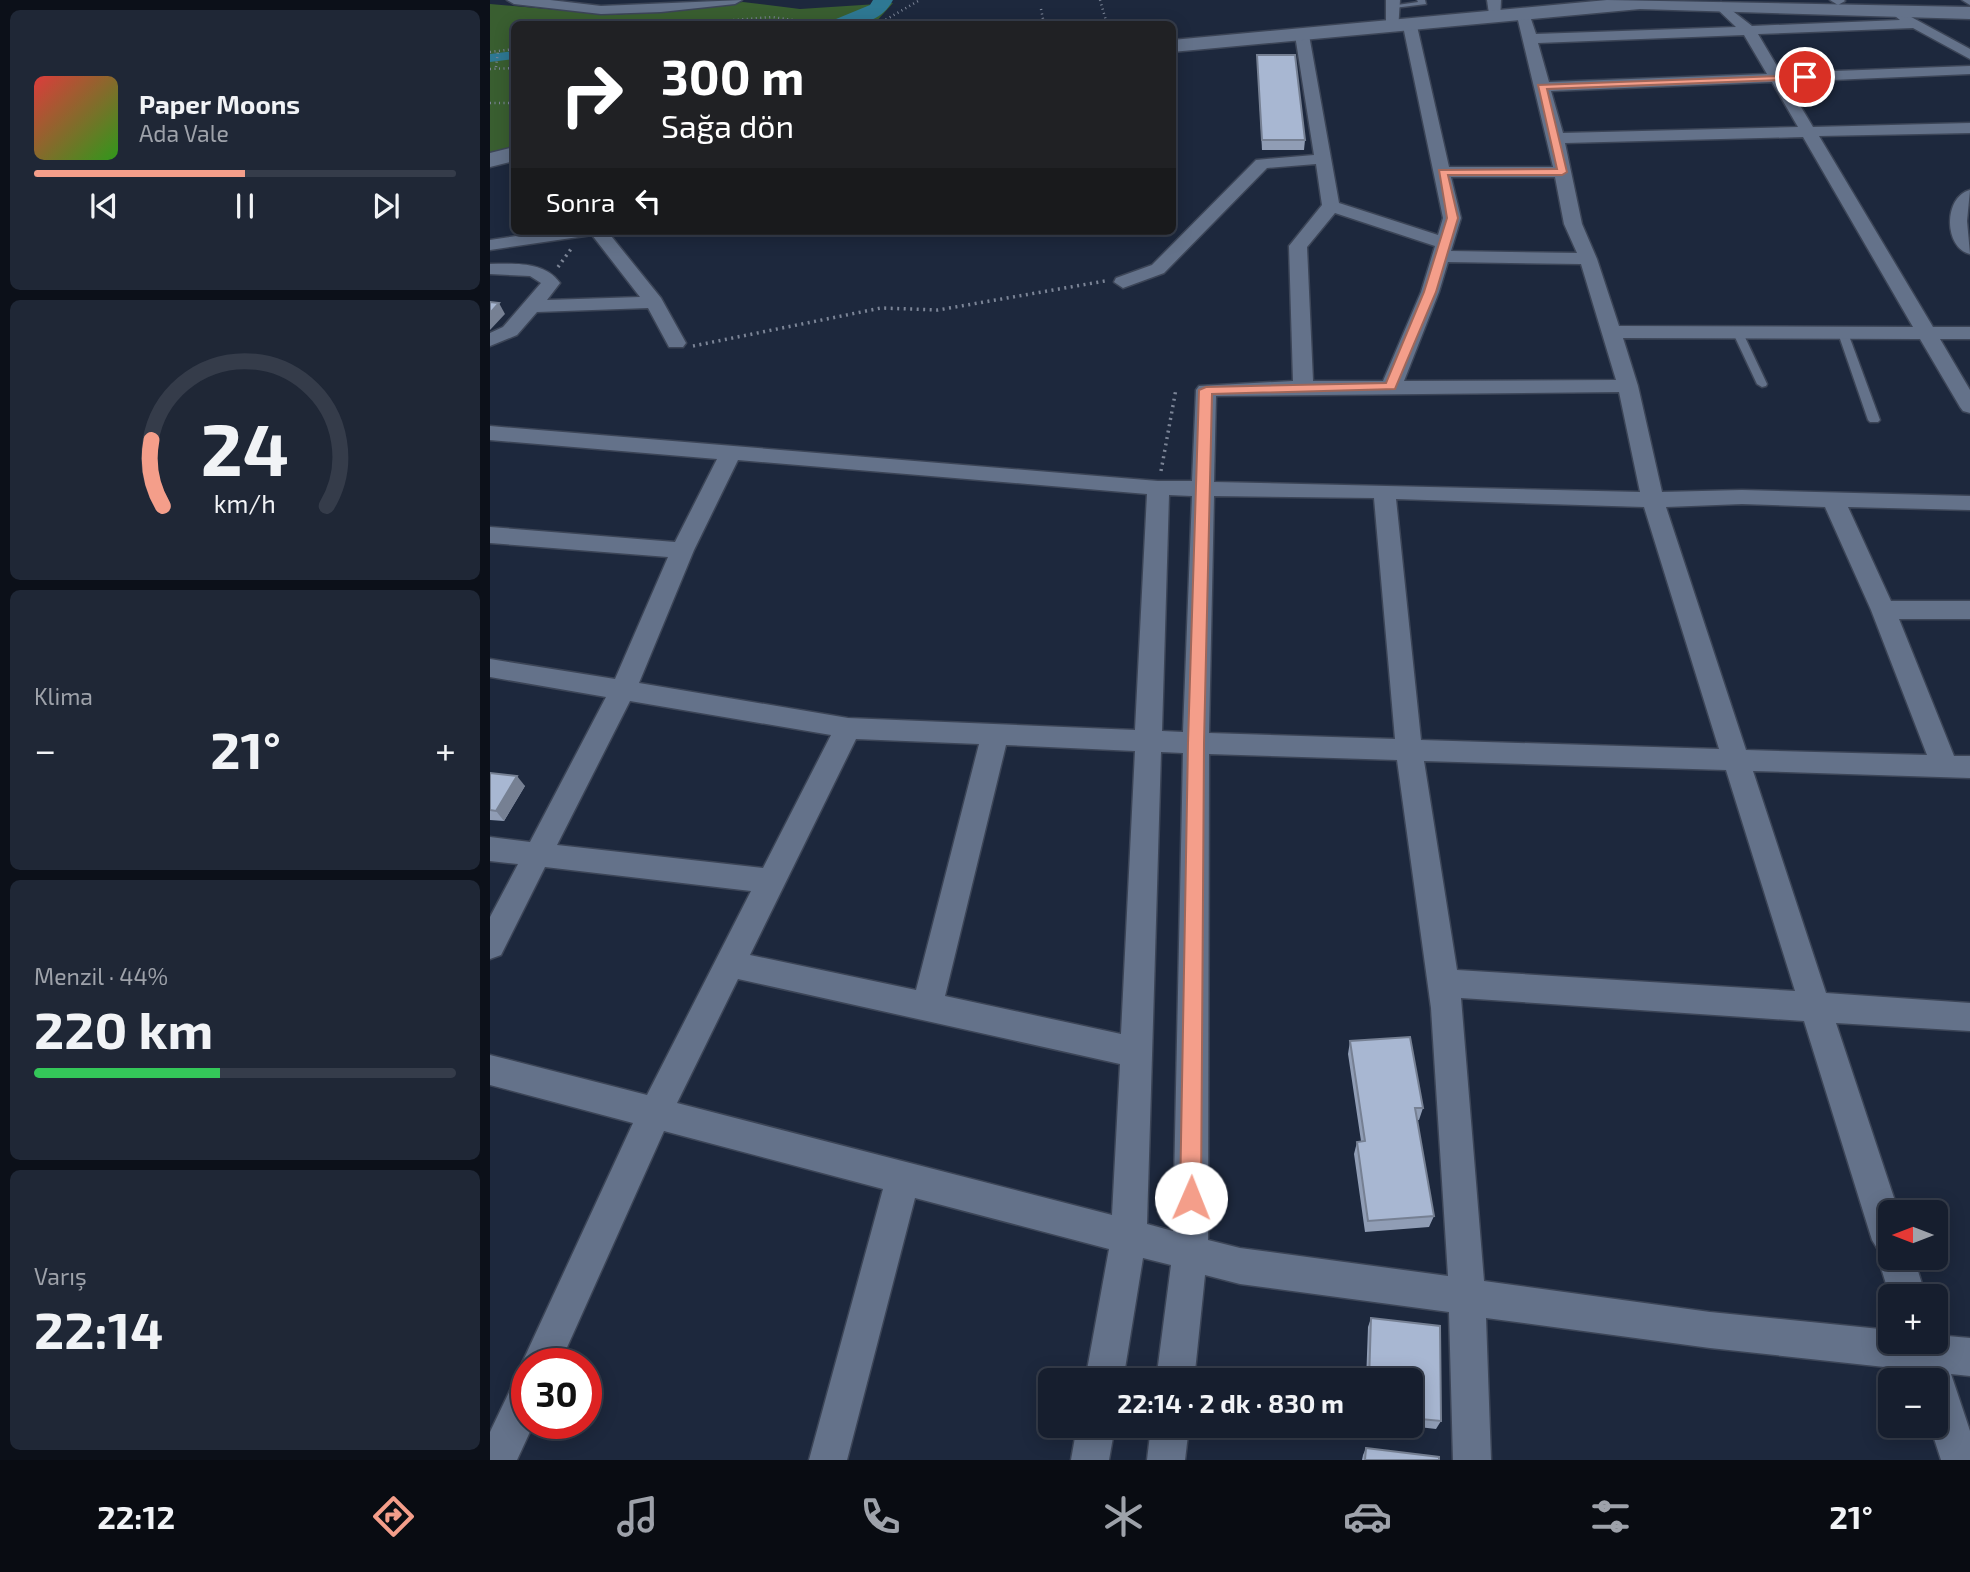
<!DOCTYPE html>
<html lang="tr">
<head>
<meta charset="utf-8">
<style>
	body { margin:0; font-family:"Exo 2",sans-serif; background:#1f2736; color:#f1f3f6; height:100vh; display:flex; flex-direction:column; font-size:26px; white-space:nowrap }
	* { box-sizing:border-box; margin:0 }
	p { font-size:23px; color:#9ea2aa }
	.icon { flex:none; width:38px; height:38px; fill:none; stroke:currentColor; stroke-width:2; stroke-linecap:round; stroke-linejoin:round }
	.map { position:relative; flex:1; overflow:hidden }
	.details { display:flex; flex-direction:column; gap:10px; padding:10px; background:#0c1019; width:490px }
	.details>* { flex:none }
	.top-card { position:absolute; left:21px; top:21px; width:665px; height:214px; border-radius:10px; box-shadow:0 4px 18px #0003,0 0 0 2px #353c4a; background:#202124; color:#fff; overflow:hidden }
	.needle { width:46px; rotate:270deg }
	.tools { position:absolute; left:1388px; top:1200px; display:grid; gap:14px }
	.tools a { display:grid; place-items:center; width:70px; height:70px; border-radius:10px; background:#161e2e; box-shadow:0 4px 18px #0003,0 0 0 2px #353c4a; font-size:35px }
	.speed { position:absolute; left:21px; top:1348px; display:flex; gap:14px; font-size:35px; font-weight:700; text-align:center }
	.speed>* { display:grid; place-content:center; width:91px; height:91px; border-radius:50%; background:#161e2e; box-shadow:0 4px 18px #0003,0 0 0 2px #353c4a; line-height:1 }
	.speed .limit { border:10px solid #d22; background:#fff; color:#111 }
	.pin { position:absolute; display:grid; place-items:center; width:60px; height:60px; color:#fff; margin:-30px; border:4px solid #fff; border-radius:50%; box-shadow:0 2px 7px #0007 }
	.me { position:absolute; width:77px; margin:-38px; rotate:1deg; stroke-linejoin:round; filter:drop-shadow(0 0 5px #0008) }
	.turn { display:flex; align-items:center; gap:24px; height:147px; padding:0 35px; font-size:32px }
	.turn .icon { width:91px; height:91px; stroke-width:2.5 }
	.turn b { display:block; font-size:49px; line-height:60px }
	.then { display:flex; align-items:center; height:66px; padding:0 35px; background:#0003; gap:14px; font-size:26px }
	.big { font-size:52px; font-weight:700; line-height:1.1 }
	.details .widget { flex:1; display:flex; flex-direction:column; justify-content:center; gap:10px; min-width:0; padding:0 24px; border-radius:10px; background:#1f2736 }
	.details .dial { align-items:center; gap:0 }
	.dial svg { height:182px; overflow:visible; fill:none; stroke:#353c4a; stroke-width:7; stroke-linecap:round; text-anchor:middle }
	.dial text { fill:#f1f3f6; stroke:none }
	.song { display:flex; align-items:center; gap:21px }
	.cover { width:84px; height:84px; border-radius:10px; background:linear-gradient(135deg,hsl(0 70% 55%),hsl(110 70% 35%)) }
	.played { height:7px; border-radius:4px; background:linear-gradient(90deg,#f49e8a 50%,#353c4a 50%) }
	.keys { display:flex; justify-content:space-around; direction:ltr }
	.heat { display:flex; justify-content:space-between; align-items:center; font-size:38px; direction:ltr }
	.charge { height:10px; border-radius:5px; background:linear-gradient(90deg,#34c759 44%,#353c4a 0) }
	.trip { position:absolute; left:548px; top:1368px; width:385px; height:70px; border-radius:10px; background:#161e2e; box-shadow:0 4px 18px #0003,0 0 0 2px #353c4a; font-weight:700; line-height:70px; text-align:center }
	.tab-bar { display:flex; height:112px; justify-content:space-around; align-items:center; background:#090c12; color:#9ea2aa }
	.tab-bar .icon { width:49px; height:49px }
	.tab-bar .current { color:#f49e8a }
	.tab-bar b { font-size:32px; color:#f1f3f6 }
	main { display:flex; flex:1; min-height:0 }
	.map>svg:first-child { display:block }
	.forest { fill:#395e30 }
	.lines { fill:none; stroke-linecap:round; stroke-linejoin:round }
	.canal { fill:#2e7893; fill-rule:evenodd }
	.river { fill:#2e7893; fill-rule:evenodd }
	.lane-casing { stroke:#3c4557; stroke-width:3 }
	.street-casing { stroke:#3c4557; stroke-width:3 }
	.secondary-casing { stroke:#3c4557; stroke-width:3 }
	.path-far1 { stroke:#7c8597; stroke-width:2.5; stroke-dasharray:1 3.5; stroke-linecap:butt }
	.path { stroke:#7c8597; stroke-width:3.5; stroke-dasharray:2 4.5; stroke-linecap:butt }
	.lane { fill:#64728a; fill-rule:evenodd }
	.street { fill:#64728a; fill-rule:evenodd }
	.secondary { fill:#64728a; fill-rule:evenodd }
	.wall { fill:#909db5 }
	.shaded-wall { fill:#768093 }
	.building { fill:#a8b7d2; stroke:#768093; stroke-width:2 }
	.route { fill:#f49e8a; stroke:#9f675a; stroke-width:2 }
</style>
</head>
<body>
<main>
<section class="details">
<div class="widget">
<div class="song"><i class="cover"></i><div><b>Paper Moons</b><p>Ada Vale</p></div></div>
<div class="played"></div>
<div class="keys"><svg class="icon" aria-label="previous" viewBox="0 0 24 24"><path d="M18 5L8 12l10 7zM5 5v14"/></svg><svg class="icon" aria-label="pause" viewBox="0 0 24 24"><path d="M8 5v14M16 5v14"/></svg><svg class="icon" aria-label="next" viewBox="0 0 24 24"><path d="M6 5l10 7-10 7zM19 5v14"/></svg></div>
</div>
<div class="widget dial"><svg viewBox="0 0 100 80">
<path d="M14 69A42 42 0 1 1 86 69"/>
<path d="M14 69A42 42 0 0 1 9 40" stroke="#f49e8a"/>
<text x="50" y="56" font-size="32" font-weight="700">24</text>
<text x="50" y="72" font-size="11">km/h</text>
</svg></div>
<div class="widget"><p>Klima</p>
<div class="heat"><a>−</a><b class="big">21°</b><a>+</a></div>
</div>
<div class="widget"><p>Menzil · 44%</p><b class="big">220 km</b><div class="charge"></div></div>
<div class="widget"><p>Varış</p><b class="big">22:14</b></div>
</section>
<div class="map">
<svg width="1480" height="1460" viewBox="0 0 1480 1460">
	<rect width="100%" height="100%" fill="#1d283d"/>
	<!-- forest -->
	<polygon class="forest" points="253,2 310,9 403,3 384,24 24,24 24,149 0,155 0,4 125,15"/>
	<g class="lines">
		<!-- canal -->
		<polygon class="canal" points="24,51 24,59 0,62 0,54"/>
		<!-- river -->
		<path class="river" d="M383,0H403C391,23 367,26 343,24L346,19L380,5Z"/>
		<!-- lane casing -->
		<g class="lane-casing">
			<g id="lane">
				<polygon points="927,0 935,0 936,4 904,8 900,6 928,2"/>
				<polygon points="1248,330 1253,333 1277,384 1276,386 1272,387 1267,384 1243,333"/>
				<polygon points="1353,330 1358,333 1390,420 1388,422 1380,422 1378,420 1348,333"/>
			</g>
		</g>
		<!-- street casing -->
		<g class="street-casing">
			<g id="street">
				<polygon points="17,0 60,0 111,6 252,0 245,4 171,12 111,14 24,4"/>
				<polygon points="896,0 910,0 908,30 903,31 896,27"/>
				<polygon points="997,0 1011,0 1010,21 1000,21"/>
				<polygon points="1340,0 1354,0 1355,1 1348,5"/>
				<polygon points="1472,0 1480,0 1480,5"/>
				<path d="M1231,2L1262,26L1410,20L1405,16L1412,12L1480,49V59L1423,28L1268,34L1291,73L1480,66V74L1296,82L1323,127L1480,123V133L1329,136L1443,327H1480V339H1450L1480,390V413L1473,411L1470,407L1430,339L1133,338L1148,386L1172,492L1252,490L1480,496V510L1358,507L1401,601H1480V619H1409L1464,756H1480V778L1263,771L1336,993L1480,1003V1031L1346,1023L1409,1213H1400V1258H1424L1436,1297H1400L1388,1258L1390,1253L1382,1240L1314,1021L971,998L994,1281L1220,1312L1400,1330V1342H1446V1335L1480,1338V1376L1461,1374L1480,1431V1460H1451L1440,1426H1446V1381H1428L1432,1371L1220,1348L996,1318L1001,1460H963L959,1312L750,1284L715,1275L704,1381H666L681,1265L653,1258L633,1381H595L619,1249L425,1198L357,1460H319L393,1189L174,1131L70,1363H37V1373L32,1363L38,1350L143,1123L0,1085V1055L157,1095L261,891L55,867L11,955L0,959V917L28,864L0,861V837L40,842L116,697L0,677V659L125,679L178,557L0,543V527L185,542L227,459L0,440V426L668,481H702L706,390L709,386L803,381L799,246L832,205L826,164L777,168L674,273L633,288L624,282L626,278L662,265L766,160L824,155L805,35L807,32H817L819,35L849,203L948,235L953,218L913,26L915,23L920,22L927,26L959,167H1063L1027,16L1029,13H1039L1046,34L1246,27L1224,6ZM1254,35L1277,74L1059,82L1048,43ZM1282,82L1308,127L1073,133L1061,91ZM1313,137L1423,327L1129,326L1107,259L1092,224L1075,143ZM961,177H1065L1074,224L1087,253L961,251L971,218ZM845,213L945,246L931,292L893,381H823L817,247ZM958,262L1091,264L1126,380L914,381L949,292ZM1129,392L1150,492L724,482L726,396ZM248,460L657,494L645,730L358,718L149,683L204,550ZM679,495L702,496L693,732L672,731ZM724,496L884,498L905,739L719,733ZM906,499L1154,507L1229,749L931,740ZM1252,504L1335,507L1381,610L1437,755L1256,750L1176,507ZM140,701L341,735L273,868L67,845ZM366,739L489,744L426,990L260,955ZM516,745L645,751L631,1034L455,996ZM671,752L693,753L683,1231L657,1224ZM719,754L907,760L941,1008L958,1276L750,1248L718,1240ZM934,761L1236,770L1305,991L967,970ZM248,979L630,1064L622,1215L187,1103Z"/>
				<path d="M1480,190L1477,221L1480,254C1454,248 1453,197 1480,190Z"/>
				<path d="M61,231H117L171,298L196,343L193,347H179L158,308L47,312L27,335L0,346V333L13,327L51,283L40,276L0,274V264C25,264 54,261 70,283L57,300L150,297L102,235L0,250V240Z"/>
				<polygon points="37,1376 37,1423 44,1423 27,1460 0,1460 0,1432 24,1382"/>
				<polygon points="587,1426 625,1426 619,1460 581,1460"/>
				<polygon points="661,1426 699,1426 695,1460 657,1460"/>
			</g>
		</g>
		<!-- secondary casing -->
		<g class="secondary-casing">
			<g id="secondary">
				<polygon points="1117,0 1480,7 1480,19 1150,9 682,52 682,40"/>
				<polygon points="24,147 24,161 0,167 0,153"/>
			</g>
		</g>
		<!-- path-far1 -->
		<g class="path-far1">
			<polyline points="610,0 617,24"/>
			<polyline points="551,9 554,24"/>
			<polyline points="194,24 282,17 303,20 305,24"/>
			<polyline points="388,24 430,0"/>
			<polyline points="0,52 24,49"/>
			<polyline points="6,67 8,51"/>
			<polyline points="0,69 24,68"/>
			<polyline points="0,103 24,103"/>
		</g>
		<!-- path -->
		<g class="path">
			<polyline points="68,267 81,249"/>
			<polyline points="203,346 391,308 448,310 615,281"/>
			<polyline points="671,471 686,389"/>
		</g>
		<!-- lane -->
		<use href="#lane" class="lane"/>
		<!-- street -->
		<use href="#street" class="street"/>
		<!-- secondary -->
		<use href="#secondary" class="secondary"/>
	</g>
	<!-- wall -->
	<g class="wall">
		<polygon points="767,55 815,140 814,150 772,150"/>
		<polygon points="0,773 35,786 14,821 0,820"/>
		<polygon points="860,1041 933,1108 929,1120 927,1120 944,1216 939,1227 875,1232 864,1154 867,1142 871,1141 858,1054"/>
		<polygon points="881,1318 951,1421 946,1429 920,1426 920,1381 876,1381 878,1327"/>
		<polygon points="876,1448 949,1460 872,1460 873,1455"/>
	</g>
	<!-- shaded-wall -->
	<g class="shaded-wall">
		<polygon points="9,303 15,314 0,330 0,313"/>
		<polygon points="27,776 35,786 14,821 6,811"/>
	</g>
	<!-- building -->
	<g class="building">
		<polygon points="767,55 805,55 815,140 772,140"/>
		<polygon points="0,302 9,303 0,313"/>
		<polygon points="0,773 27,776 6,811 0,810"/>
		<polygon points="920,1037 933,1108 925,1108 944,1216 878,1221 867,1142 875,1141 860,1041"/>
		<polygon points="881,1318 950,1326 951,1421 920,1418 920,1381 879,1381"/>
		<polygon points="876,1448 949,1457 949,1460 875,1460"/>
	</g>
	<!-- route -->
	<polygon class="route" points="1315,75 1318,75 1318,79 1057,89 1077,172 1072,175 958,175 968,218 946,292 905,389 722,394 714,743 711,1198 708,1205 701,1208 694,1205 690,1198 698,743 709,390 716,387 896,383 934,292 957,218 949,170 1067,169 1048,85"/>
</svg>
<div class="tools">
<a><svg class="needle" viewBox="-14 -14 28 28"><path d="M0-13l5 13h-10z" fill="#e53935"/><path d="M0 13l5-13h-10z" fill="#9ea2aa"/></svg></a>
<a>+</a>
<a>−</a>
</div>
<div class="speed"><div class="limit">30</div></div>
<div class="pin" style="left:1315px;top:77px;background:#d93025"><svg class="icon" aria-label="arrive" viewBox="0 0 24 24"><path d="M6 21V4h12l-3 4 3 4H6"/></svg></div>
<svg class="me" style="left:701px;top:1198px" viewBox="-20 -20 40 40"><circle r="19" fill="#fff"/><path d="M0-13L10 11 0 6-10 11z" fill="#f49e8a"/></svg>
<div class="trip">22:14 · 2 dk · 830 m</div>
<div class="top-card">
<div class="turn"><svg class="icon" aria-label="right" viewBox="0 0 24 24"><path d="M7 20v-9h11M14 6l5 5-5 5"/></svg><div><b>300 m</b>Sağa dön</div></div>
<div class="then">Sonra<svg class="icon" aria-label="left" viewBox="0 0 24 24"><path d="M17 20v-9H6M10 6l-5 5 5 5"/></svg></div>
</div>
</div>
</main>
<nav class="tab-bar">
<b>22:12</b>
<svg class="icon current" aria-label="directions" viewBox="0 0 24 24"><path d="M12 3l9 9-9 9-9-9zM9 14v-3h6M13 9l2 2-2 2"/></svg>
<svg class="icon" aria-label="music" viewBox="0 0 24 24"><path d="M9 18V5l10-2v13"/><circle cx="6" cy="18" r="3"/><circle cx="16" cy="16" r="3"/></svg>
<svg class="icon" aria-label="phone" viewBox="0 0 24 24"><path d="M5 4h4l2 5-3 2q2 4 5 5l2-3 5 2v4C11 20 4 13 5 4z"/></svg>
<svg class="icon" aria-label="climate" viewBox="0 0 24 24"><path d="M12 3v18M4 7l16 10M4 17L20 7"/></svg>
<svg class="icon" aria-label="car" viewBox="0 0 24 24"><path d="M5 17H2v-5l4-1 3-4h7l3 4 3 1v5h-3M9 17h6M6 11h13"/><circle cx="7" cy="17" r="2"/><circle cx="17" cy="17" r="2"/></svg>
<svg class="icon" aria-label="filters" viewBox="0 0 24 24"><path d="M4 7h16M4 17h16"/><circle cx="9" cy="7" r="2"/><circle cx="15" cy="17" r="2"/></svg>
<b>21°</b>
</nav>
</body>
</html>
